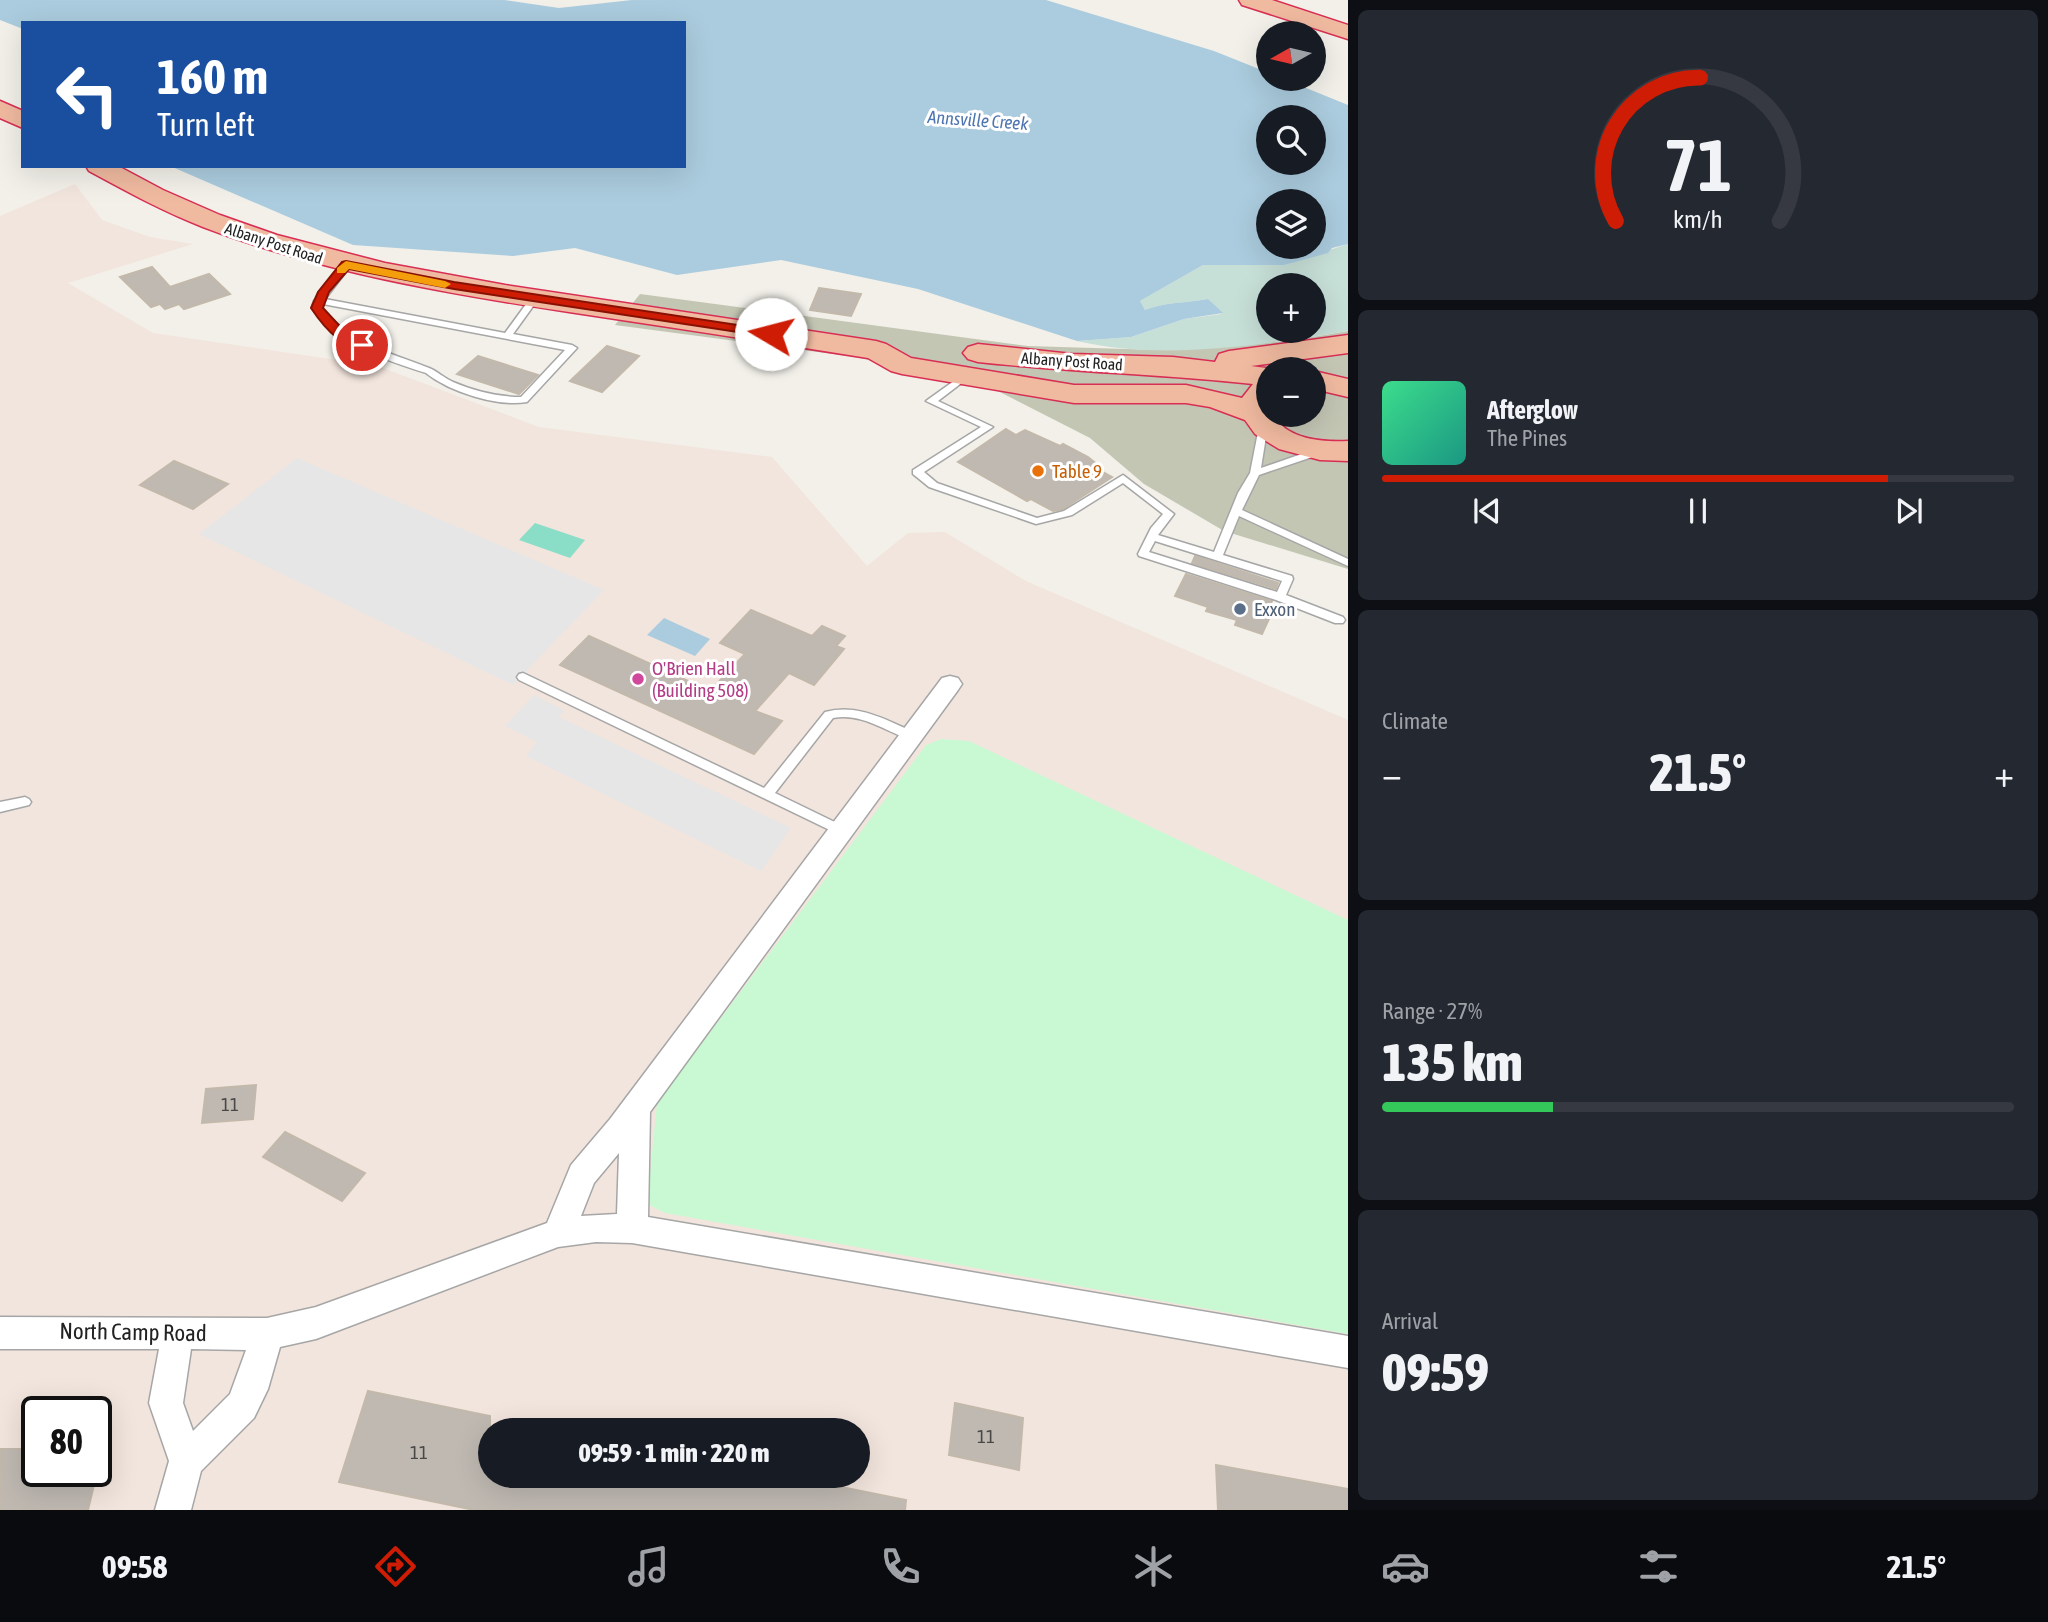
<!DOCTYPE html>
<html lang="en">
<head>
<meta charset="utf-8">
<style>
	body { margin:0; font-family:"Asap Condensed",sans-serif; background:#242831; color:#f1f3f6; height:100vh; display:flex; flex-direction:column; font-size:26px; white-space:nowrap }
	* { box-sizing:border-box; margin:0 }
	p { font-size:23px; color:#9ea1a6 }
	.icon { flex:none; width:38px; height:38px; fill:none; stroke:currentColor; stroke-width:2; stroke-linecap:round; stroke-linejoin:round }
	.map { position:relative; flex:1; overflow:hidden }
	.details { display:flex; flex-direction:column; gap:10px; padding:10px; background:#0d0f14; width:700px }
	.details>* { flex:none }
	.top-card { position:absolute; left:21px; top:21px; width:665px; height:147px; border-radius:0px; box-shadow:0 7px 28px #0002; background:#1a4fa0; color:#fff; overflow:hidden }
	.needle { width:46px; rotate:262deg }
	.buttons { position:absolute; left:1256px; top:21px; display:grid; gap:14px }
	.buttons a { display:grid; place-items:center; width:70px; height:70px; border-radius:50%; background:#171b24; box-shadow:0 7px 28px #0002; font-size:35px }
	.speed { position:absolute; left:21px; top:1396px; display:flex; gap:14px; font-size:35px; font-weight:700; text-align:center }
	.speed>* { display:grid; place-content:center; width:91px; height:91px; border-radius:50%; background:#171b24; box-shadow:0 7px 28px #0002; line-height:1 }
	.speed .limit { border:4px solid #111; border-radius:10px; background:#fff; color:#111 }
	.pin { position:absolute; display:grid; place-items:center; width:60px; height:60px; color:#fff; margin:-30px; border:4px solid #fff; border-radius:50%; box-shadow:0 2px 7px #0007 }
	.me { position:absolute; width:77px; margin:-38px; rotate:278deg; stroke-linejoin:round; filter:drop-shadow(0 0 5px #0008) }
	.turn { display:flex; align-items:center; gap:24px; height:147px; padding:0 21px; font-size:32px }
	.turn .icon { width:91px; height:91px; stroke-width:2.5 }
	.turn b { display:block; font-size:49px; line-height:60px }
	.big { font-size:52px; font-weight:800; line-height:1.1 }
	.details .widget { flex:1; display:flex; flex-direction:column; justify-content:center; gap:10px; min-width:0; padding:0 24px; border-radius:10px; background:#242831 }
	.details .dial { align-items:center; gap:0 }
	.dial svg { height:182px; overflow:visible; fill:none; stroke:#363941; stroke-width:7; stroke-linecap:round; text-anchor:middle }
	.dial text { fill:#f1f3f6; stroke:none }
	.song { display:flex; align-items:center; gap:21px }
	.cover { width:84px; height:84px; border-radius:10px; background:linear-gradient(135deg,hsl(150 70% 55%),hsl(170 70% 35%)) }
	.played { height:7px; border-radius:4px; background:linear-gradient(90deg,#cf1c04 80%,#363941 80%) }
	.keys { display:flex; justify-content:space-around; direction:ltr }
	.heat { display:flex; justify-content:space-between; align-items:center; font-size:38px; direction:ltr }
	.charge { height:10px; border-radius:5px; background:linear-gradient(90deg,#34c759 27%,#363941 0) }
	.trip { position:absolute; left:478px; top:1418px; width:392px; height:70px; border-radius:35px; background:#171b24; box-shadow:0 7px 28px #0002; font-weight:800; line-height:70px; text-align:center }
	.dock { display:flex; height:112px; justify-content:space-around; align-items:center; background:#090b0e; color:#9ea1a6 }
	.dock .icon { width:49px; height:49px }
	.dock .active { color:#cf1c04 }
	.dock b { font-size:32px; color:#f1f3f6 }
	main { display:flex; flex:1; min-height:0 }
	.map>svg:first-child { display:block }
	.military { fill:#f2e5dd; fill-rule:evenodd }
	.construction { fill:#c4c6b4; fill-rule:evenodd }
	.wetland { fill:#c6dfd7; fill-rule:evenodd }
	.park { fill:#c9f9d2 }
	.pitch { fill:#8adec7 }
	.parking { fill:#e6e6e6 }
	.water { fill:#abccde; fill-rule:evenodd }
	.building { fill:#bfb9b2; stroke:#c3b9ab; stroke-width:2 }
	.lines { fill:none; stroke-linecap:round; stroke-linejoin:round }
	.service-casing { stroke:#a6a6a6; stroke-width:3 }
	.minor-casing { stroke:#a6a6a6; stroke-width:3 }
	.trunk-casing { stroke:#d82e54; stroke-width:3 }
	.service { fill:#fff; fill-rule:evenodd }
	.minor { fill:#fff; fill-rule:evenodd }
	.trunk { fill:#f0baa0; fill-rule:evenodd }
	.route { fill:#cf1c04; stroke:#871203; stroke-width:2 }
	.slow { fill:#f59e0b }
	.food-dot { fill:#e8710a; stroke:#fff; stroke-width:2.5 }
	.service-dot { fill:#5c6f8a; stroke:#fff; stroke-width:2.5 }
	.hotel-dot { fill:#d1479c; stroke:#fff; stroke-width:2.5 }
	.labels { text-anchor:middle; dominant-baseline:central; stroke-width:6; stroke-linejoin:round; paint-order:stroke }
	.far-street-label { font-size:16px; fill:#222; stroke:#fff }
	.far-water-label { font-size:18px; font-style:italic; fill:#4f75b1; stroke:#fff }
	.food-label { font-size:19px; fill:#c56008; stroke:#fff; text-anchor:start }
	.service-label { font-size:19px; fill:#4e5e75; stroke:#fff; text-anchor:start }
	.hotel-label { font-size:19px; fill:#b23c85; stroke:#fff; text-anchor:start }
	.near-number-label { font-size:19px; fill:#494846 }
	.near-street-label { font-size:23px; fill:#222; stroke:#fff }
</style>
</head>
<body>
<main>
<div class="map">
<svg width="1348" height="1510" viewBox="0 0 1348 1510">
	<rect width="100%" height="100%" fill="#f2f0e9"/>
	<!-- military -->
	<path class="military" d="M75,184L102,220L150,237L193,244L68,283L153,333L378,366L539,427L772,457L867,566L908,533L945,532L1026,581L1348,720V1510H0V216ZM37,1412H96V1472H37ZM490,1430H858V1475H490Z"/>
	<!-- construction -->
	<path class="construction" d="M640,294L1028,346L1159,350L1290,341L1348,331V569L1224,531L1144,484L1090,438L986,385L855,357L615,325ZM1269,369H1314V415H1269Z"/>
	<!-- wetland -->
	<path class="wetland" d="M1348,244V331C1263,345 1162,361 1077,341L1131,337L1184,319L1222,314L1208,299C1187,303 1164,302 1145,310L1140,301L1203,265H1284ZM1269,285H1314V331H1269Z"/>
	<!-- park -->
	<polygon class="park" points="941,739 969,741 1348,920 1348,1334 665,1213 647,1204 657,1103 926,745"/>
	<!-- pitch -->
	<polygon class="pitch" points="535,523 585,540 570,558 519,540"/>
	<!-- parking -->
	<g class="parking">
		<polygon points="297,458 604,590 513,685 199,534"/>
		<polygon points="534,695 564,710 559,717 791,828 761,871 526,756 537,742 505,726"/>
	</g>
	<!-- water -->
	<g class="water">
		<path d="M0,0H504L559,8L632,0H1046L1214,51L1269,73V79H1284L1348,105V244L1332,248L1328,253L1284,265H1203L1140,301L1145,310C1164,302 1187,303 1208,299L1223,313L1184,319L1131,337L1077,341L918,289L781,260L677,275L575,248L513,256L353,245L170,166H684V23H23V29L0,20ZM1269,117H1314V163H1269ZM1269,201H1314V247H1269Z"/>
		<polygon points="664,618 710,639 695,656 647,635"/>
	</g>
	<!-- building -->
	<g class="building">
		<polygon points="152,267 170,287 209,274 230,294 184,309 179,304 165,309 160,304 151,307 120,277"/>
		<polygon points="819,288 861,294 851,316 810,310"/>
		<polygon points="607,346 639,356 602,392 570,381"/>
		<polygon points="478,356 538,375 519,394 457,374"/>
		<polygon points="1006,429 1016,435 1025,430 1060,446 1063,444 1088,457 1098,465 1094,467 1112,477 1063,509 1053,511 1031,499 1027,501 958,462"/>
		<polygon points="174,461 228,484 193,509 140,485"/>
		<polygon points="1195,556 1278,583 1276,589 1192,563"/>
		<polygon points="1186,574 1272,601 1270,606 1274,608 1262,634 1235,625 1237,620 1206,611 1208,607 1175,596"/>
		<polygon points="751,610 812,636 822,626 845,636 836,646 844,649 814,685 789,673 755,711 782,721 754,754 560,665 589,636 710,691 745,654 720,643"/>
		<polygon points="256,1085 253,1119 202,1123 206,1089"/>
		<polygon points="285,1132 365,1173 342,1201 263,1157"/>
		<polygon points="368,1391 490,1416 490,1475 782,1475 906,1500 905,1510 474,1510 339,1482"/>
		<polygon points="955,1403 1023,1418 1019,1470 949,1455"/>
		<polygon points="0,1449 37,1449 37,1472 97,1472 88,1510 0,1510"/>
		<polygon points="1216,1465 1348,1489 1348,1510 1218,1510"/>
	</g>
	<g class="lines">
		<!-- service casing -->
		<g class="service-casing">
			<g id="service">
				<path d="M347,262L351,265L325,299L505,333L532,296L535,295L539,298L513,334L572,345L577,348L527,402C497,407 450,392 426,373C382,359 341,346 312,308L314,301L344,263ZM323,304L565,350L521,397C498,397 474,391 453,382C444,378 437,371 429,368C389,352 350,344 322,308Z"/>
				<path d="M965,373L970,376L968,378L938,401L993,427L924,472L937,483L1037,518L1064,511L1123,475L1174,514L1158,535L1214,552L1238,493L1250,473L1260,422L1263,421L1268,424L1261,468L1313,450H1321V454L1259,475L1242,510L1348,559V566L1239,516L1223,555L1292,576L1293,579L1286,595L1343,617L1345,620L1343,623H1335L1276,600L1139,556L1138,554L1151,528L1163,514L1123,483L1072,515L1036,524L929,487L913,474V470L981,427L926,401ZM1155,541L1282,581L1277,592L1149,552Z"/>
				<path d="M523,673L764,788L825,712C858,703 886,720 916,733L918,736L912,740C886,732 862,712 833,718L775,793L847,828L848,831L847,834L842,836L519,680L517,677L519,674Z"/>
				<polygon points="25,797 29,799 31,802 29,805 0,812 0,802"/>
			</g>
		</g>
		<!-- minor casing -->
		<g class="minor-casing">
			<path id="minor" d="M950,676L958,678L962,684L958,690L650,1112L648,1217L1348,1336V1368L632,1243L596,1242L558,1247L316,1339L280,1347L268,1389L254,1418L201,1471L191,1510H155L169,1461L149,1403L159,1349H0V1317L267,1318L316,1307L547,1223L571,1165L610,1119L942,678ZM619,1153L617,1214L581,1216L594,1183ZM191,1349L246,1350L230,1394L193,1431L183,1403Z"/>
		</g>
		<!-- trunk casing -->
		<g class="trunk-casing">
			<g id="trunk">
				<polygon points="1239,0 1272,0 1348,25 1348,39 1242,5"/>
				<polygon points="0,101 23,111 23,128 0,118"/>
				<path d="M86,166H118L163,190L220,215L277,235L385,263L505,285L876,341L886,344L911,358L1074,385H1186L1242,398L1253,384C1161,374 1070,372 978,362L968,359L963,353L968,347L978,344L1072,354L1173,357L1215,362L1219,354L1229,351L1348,335V353L1251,366L1274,369H1269V415H1273C1288,440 1322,442 1348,441V461L1320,460L1279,449L1255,434L1245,420L1210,407L1186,403H1074L902,374L891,371L868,358C768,342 669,327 569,312C445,293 321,272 203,227C164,212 126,191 89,171Z"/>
				<polygon points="1314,371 1348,379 1348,397 1314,389"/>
			</g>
		</g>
		<!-- service -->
		<use href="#service" class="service"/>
		<!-- minor -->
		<use href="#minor" class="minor"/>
		<!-- trunk -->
		<use href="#trunk" class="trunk"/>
	</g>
	<!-- route -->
	<path class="route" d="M346,261L454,282L771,330L777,334L771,337L454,289L349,269L329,292L323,308L349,336L366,343V348C343,351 323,326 311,308L318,292L342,262Z"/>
	<!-- slow -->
	<polygon class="slow" points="346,261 445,281 451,284 445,288 349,269 345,273 337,273 337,268"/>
	<!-- markers -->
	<circle class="food-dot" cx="1038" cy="471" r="7"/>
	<circle class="service-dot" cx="1240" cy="609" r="7"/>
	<circle class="hotel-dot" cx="638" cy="679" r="7"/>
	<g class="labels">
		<!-- far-street labels -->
		<g class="far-street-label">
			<text transform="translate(274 243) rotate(18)">Albany Post Road</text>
			<text transform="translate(1072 361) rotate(4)">Albany Post Road</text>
		</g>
		<!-- far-water labels -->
		<g class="far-water-label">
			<text transform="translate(978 120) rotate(4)">Annsville Creek</text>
		</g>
		<!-- food labels -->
		<g class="food-label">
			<text x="1052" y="471">Table 9</text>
		</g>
		<!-- service labels -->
		<g class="service-label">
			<text x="1254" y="609">Exxon</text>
		</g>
		<!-- hotel labels -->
		<g class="hotel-label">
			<text x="652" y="668">O'Brien Hall<tspan x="652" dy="22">(Building 508)</tspan></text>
		</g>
		<!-- near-number labels -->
		<g class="near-number-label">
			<text x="230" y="1104">11</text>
			<text x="986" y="1436">11</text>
			<text x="419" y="1452">11</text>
		</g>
		<!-- near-street labels -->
		<g class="near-street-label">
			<text transform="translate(133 1332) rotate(1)">North Camp Road</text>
		</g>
	</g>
</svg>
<div class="buttons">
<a><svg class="needle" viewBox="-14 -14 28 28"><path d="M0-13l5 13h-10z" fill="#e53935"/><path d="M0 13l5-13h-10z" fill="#9ea1a6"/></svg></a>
<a><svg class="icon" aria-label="search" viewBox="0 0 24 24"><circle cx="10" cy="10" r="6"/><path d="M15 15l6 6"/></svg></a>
<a><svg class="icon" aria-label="layers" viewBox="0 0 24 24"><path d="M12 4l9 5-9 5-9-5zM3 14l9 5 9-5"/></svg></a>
<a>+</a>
<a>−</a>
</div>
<div class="speed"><div class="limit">80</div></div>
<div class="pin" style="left:362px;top:345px;background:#d93025"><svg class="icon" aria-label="arrive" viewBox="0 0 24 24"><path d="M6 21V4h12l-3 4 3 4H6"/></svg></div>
<svg class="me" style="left:771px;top:334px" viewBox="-20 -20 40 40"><circle r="19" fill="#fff"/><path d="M0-13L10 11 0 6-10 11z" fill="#cf1c04"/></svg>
<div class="trip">09:59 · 1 min · 220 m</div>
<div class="top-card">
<div class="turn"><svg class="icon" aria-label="left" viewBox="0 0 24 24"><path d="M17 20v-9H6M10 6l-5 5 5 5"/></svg><div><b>160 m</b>Turn left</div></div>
</div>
</div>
<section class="details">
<div class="widget dial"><svg viewBox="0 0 100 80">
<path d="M14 69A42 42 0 1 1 86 69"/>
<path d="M14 69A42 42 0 0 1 51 6" stroke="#cf1c04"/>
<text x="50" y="56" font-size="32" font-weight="700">71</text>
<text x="50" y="72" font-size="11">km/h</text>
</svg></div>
<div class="widget">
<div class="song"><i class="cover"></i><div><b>Afterglow</b><p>The Pines</p></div></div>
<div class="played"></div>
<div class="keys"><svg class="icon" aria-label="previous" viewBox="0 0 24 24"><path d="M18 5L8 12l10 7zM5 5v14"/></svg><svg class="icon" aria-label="pause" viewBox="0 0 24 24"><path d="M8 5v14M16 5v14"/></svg><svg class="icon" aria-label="next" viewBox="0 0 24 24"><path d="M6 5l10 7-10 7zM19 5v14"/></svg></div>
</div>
<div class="widget"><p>Climate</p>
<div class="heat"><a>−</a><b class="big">21.5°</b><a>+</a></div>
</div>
<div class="widget"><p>Range · 27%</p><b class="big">135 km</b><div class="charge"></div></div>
<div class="widget"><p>Arrival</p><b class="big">09:59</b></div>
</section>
</main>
<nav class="dock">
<b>09:58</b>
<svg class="icon active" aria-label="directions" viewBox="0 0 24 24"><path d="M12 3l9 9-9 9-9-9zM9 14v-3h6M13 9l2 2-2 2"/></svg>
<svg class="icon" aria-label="music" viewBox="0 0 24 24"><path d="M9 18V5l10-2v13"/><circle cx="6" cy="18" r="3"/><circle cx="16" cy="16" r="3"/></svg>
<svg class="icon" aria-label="phone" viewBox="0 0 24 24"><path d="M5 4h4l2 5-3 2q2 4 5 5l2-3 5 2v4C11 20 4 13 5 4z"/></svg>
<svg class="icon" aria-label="climate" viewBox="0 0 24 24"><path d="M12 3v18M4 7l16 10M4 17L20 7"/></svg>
<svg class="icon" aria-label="car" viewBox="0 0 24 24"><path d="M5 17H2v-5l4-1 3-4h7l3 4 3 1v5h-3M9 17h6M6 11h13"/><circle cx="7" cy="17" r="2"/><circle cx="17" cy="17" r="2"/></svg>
<svg class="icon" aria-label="filters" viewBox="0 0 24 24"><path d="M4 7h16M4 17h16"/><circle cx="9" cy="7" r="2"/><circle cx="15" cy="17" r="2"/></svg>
<b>21.5°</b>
</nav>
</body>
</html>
